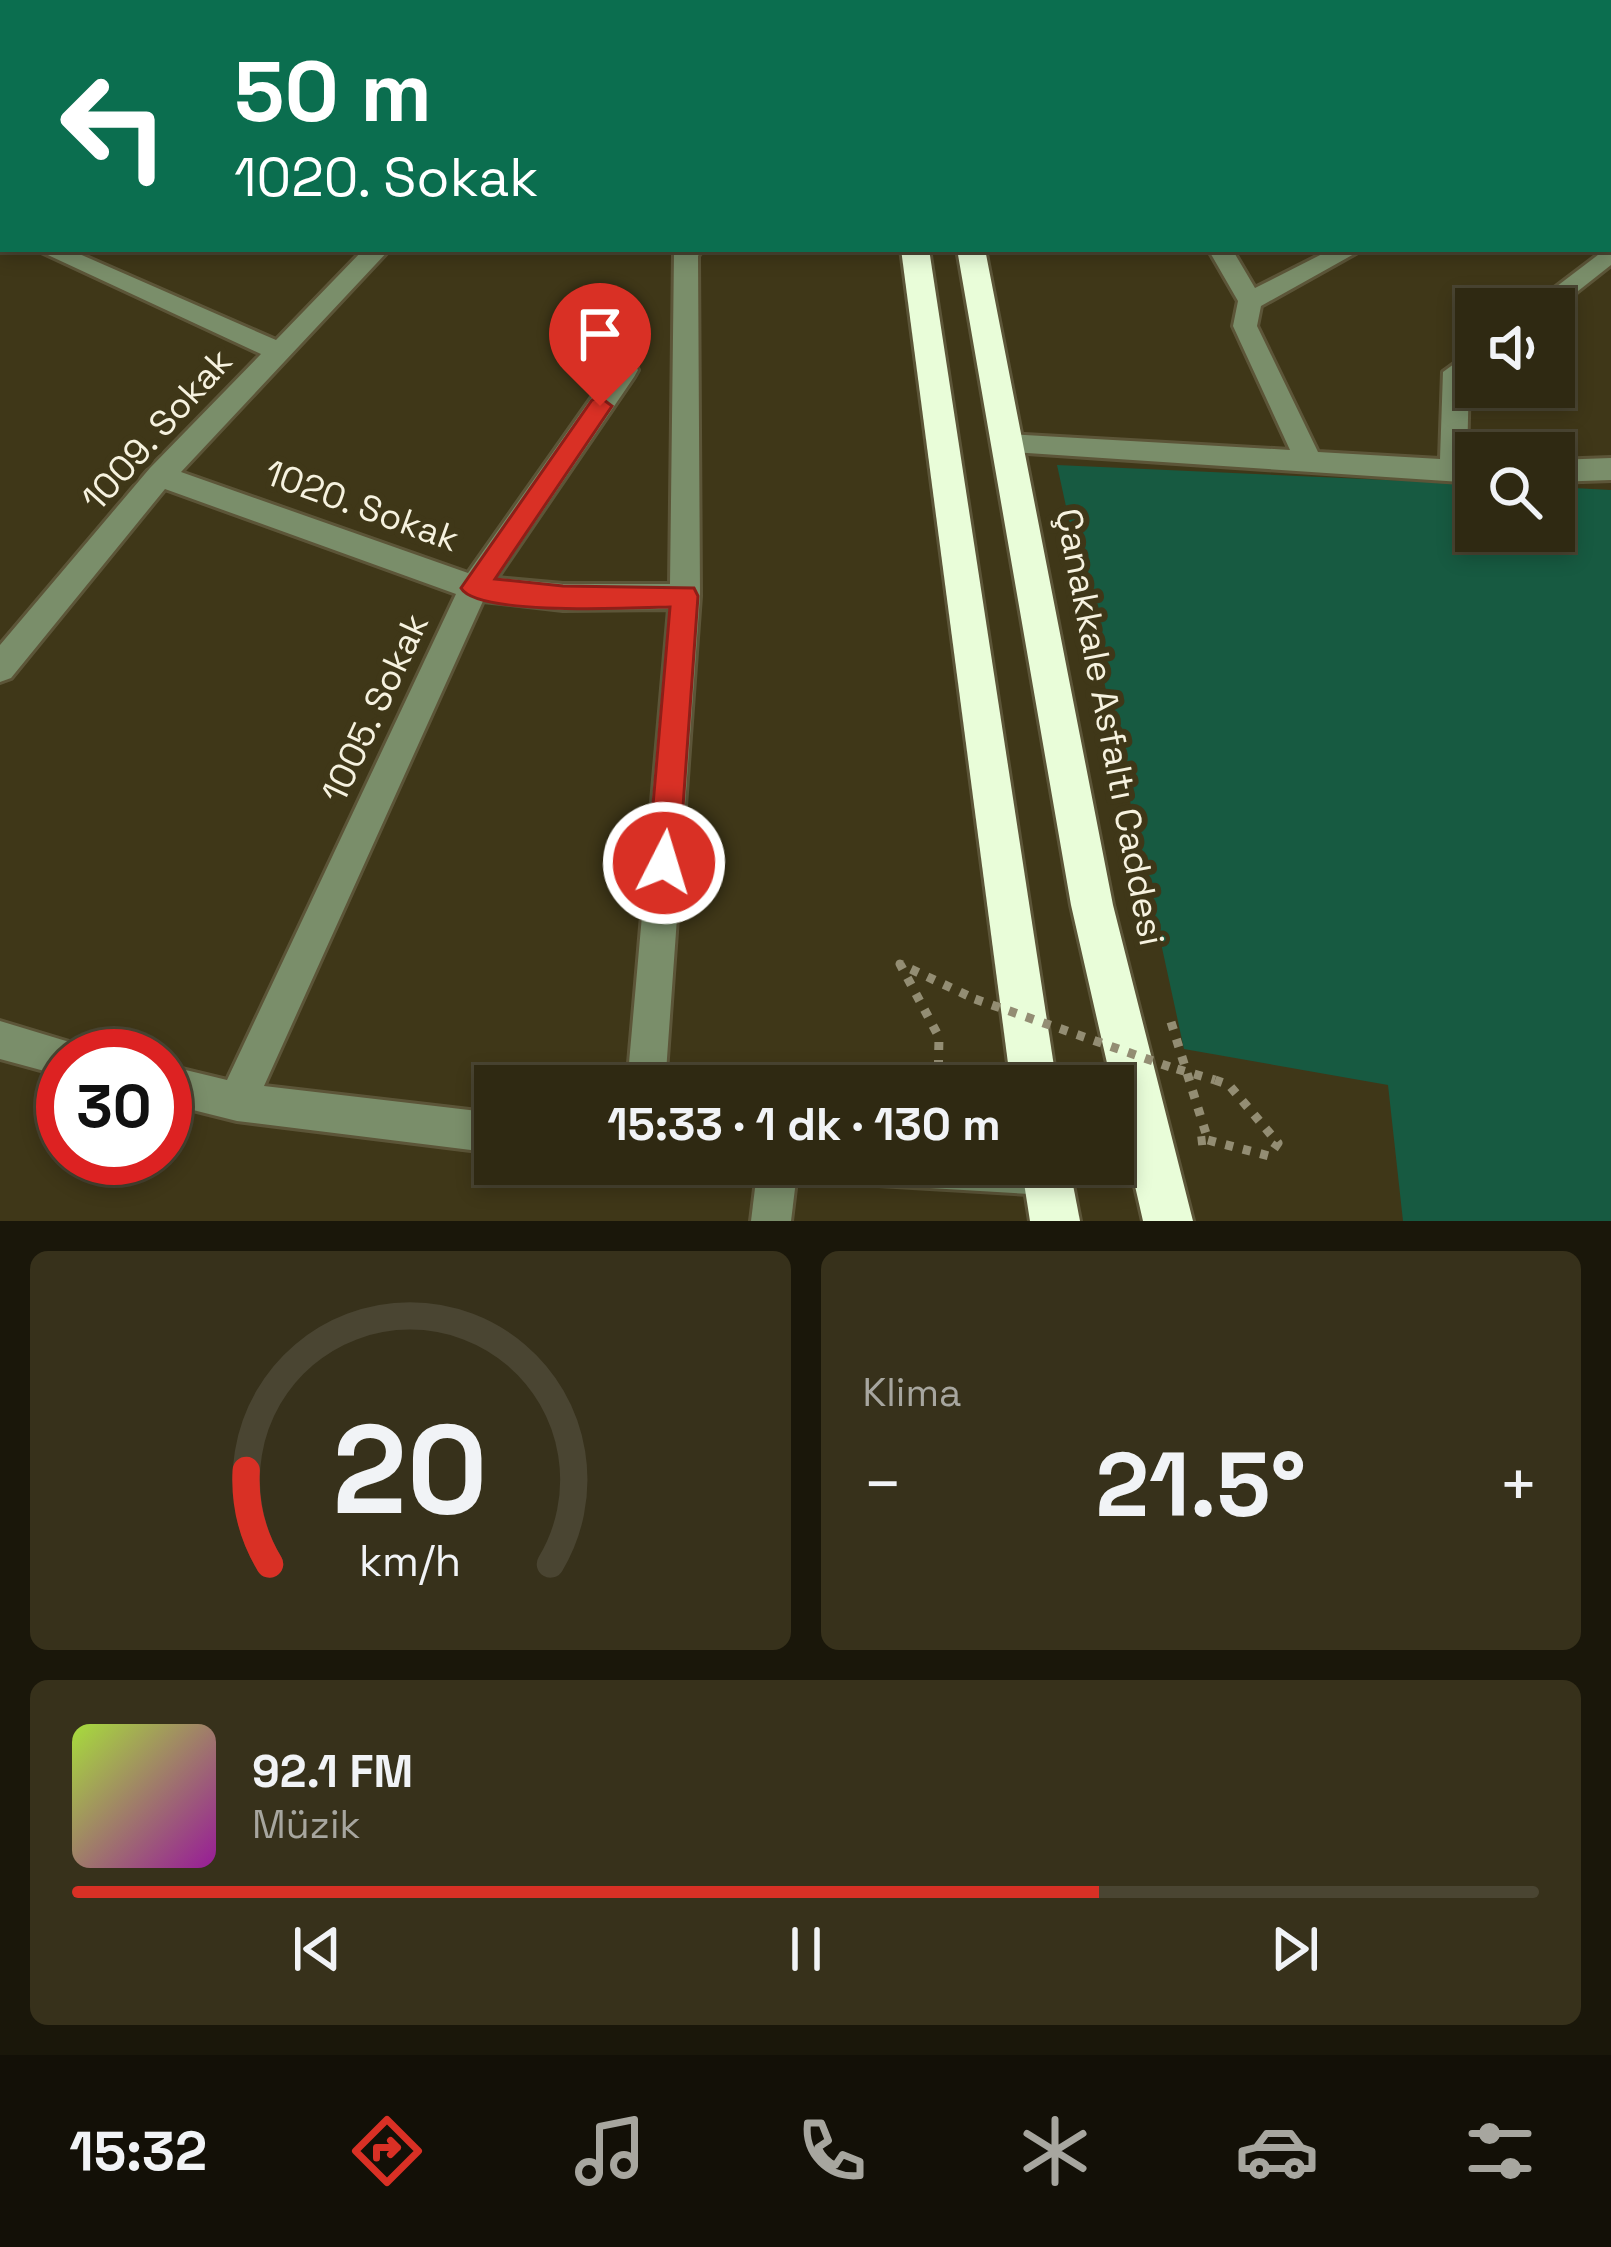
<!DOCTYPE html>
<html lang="tr">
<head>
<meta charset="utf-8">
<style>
	body { margin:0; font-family:"Space Grotesk",sans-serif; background:#37311b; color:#f1f3f6; height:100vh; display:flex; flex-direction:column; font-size:45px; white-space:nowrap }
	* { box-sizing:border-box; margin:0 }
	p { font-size:39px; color:#a7a69f }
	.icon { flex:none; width:66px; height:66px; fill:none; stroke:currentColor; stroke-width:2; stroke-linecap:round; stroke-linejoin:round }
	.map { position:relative; height:1221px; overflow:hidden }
	.sheet { display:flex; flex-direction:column; gap:30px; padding:30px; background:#1a170a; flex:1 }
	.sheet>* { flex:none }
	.hud { position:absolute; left:0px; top:0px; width:1611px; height:252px; box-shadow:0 6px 18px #0003,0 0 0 3px #4a4532; background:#0b6e4f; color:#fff; overflow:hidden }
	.buttons { position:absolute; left:1455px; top:288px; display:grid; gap:24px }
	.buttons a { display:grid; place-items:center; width:120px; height:120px; border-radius:0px; background:#2f2912; box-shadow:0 6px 18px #0003,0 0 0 3px #4a4532; font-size:60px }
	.speed { position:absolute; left:36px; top:1029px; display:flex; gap:24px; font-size:60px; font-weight:700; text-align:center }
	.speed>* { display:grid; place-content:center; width:156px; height:156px; border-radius:50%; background:#2f2912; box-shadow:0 6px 18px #0003,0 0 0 3px #4a4532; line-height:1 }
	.speed .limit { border:18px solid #d22; background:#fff; color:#111 }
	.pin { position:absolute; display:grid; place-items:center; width:102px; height:102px; color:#fff; margin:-123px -51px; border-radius:50% 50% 50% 0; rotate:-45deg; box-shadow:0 0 12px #0007 }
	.pin .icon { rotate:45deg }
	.me { position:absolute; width:132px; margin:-66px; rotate:5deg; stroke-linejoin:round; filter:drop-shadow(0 0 9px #0008) }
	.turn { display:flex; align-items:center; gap:42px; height:252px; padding:0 36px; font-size:54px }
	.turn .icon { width:156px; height:156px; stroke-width:2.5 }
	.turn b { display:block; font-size:84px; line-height:102px }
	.big { font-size:90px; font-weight:700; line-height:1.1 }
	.sheet .card { flex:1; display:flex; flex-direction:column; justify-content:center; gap:18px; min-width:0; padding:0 42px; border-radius:18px; background:#37311b }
	.sheet .dial { align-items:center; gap:0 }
	.dial svg { height:312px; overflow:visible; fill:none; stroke:#4a4532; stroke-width:7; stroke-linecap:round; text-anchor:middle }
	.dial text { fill:#f1f3f6; stroke:none }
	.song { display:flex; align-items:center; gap:36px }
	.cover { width:144px; height:144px; border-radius:18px; background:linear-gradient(135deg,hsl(80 70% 55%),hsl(300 70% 35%)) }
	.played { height:12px; border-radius:6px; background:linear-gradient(90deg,#d93025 70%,#4a4532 70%) }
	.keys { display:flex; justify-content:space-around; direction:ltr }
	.heat { display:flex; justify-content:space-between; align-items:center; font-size:66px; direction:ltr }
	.sheet .tiles { flex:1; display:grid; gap:30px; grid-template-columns:1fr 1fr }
	.card:last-child { grid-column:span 2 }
	.trip { position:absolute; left:474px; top:1065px; width:660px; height:120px; border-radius:0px; background:#2f2912; box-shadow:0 6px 18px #0003,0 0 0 3px #4a4532; font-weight:700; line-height:120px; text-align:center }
	.dock { display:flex; height:192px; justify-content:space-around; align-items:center; background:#131007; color:#a7a69f }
	.dock .icon { width:84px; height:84px }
	.dock .selected { color:#d93025 }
	.dock b { font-size:54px; color:#f1f3f6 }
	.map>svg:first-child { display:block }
	.green { fill:#175a41 }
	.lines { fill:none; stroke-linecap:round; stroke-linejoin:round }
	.minor-casing { stroke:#5c5538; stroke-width:6 }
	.highway-casing { stroke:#5c5538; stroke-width:6 }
	.path { stroke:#938d73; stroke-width:9; stroke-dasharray:8 10; stroke-linecap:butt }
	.minor { fill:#7a8e6a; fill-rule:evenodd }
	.highway { fill:#e9fdd9; fill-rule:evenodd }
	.path-bridge { stroke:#938d73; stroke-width:9; stroke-dasharray:8 10; stroke-linecap:butt }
	.route { fill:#d93025; stroke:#8d1f18; stroke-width:3 }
	.labels { text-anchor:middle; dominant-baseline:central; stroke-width:12; stroke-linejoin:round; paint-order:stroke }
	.street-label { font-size:36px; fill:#f6f2df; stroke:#3f3718 }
</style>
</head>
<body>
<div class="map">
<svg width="1611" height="1221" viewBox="0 0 1611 1221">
	<rect width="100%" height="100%" fill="#3f3718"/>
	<!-- green -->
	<polygon class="green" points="1057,465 1476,484 1476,531 1554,531 1554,487 1611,490 1611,1221 1403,1221 1388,1085 1184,1049"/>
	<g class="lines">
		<!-- minor casing -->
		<g class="minor-casing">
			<g id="minor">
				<polygon points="166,0 188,0 164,3"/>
				<polygon points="621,0 644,0 619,3"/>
				<polygon points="1275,0 1297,0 1299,3 1278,3"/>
				<rect x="0" y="24" width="3" height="12"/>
				<rect x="1608" y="33" width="3" height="12"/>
				<polygon points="0,112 3,112 0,126"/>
				<polygon points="1608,215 1611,216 1611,233 1608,232"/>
				<polygon points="0,220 3,221 3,237 0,236"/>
				<polygon points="1611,245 1611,265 1554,310 1527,309"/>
				<polygon points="35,249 68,249 276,340 364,249 390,249 181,472 468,573 616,363 634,363 638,370 634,377 497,578 563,584 670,584 674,254 677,249 703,249 698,256 700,596 665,1086 627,1086 669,609 563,610 483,601 264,1086 495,1113 495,1153 237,1121 165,1103 165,1065 227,1080 456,594 165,489 11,678 0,682 0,645 150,468 261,354"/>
				<polygon points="1208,249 1232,249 1255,288 1332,249 1363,249 1261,306 1257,326 1318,452 1440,459 1443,372 1476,348 1476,370 1469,376 1467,461 1476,461 1476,483 997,451 993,444 1007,434 1290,450 1233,326 1238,301"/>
				<polygon points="1611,458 1611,480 1554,482 1554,460"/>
				<polygon points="0,1021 76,1044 82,1056 63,1056 63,1076 0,1059"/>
				<polygon points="758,1164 798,1164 791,1221 751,1221"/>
				<polygon points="842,1164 1062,1164 1067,1175 1061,1189 1047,1195 862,1184 848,1178"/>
			</g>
		</g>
		<!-- highway casing -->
		<g class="highway-casing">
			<g id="highway">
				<rect x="864" y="0" width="22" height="3"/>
				<rect x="923" y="0" width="22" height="3"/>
				<polygon points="901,249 929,249 1057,1086 1011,1086"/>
				<polygon points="957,249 985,249 1113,905 1193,1221 1143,1221 1071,905"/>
				<polygon points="1021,1164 1069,1164 1080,1221 1030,1221"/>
			</g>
		</g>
		<!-- path -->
		<g class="path">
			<polyline points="1171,1022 1208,1140 1190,1142"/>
			<polyline points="938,1086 939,1037 900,964 975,999"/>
			<polyline points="1208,1140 1269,1156 1278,1143 1229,1085 1215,1080"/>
		</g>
		<!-- minor -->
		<use href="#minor" class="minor"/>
		<!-- highway -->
		<use href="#highway" class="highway"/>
		<!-- path-bridge -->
		<g class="path-bridge">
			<polyline points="975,999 1173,1068"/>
			<polyline points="1177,1069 1215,1080"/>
		</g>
	</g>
	<!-- route -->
	<path class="route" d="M600,397L612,406L608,412L495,579L563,586L694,588L698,596L679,863L675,874L664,878L652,874L648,863L670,607C634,608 477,616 461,588L592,400Z"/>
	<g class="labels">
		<!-- street labels -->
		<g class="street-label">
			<text transform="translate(157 430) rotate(-48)">1009. Sokak</text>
			<text transform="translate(362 506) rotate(20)">1020. Sokak</text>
			<text transform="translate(375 708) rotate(-65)">1005. Sokak</text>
			<text transform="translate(1110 727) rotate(79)">Çanakkale Asfaltı Caddesi</text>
		</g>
	</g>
</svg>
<div class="buttons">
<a><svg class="icon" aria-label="sound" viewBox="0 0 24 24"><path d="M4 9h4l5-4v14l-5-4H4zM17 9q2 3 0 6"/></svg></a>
<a><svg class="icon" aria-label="search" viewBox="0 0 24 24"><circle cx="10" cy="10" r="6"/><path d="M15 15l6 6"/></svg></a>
</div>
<div class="speed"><div class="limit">30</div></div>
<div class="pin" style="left:600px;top:406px;background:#d93025"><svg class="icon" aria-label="arrive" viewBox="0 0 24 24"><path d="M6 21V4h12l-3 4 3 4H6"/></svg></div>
<svg class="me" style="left:664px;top:863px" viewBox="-20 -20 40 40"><circle r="17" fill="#d93025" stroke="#fff" stroke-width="3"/><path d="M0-11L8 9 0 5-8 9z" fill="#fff"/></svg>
<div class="trip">15:33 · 1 dk · 130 m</div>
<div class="hud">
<div class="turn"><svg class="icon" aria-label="left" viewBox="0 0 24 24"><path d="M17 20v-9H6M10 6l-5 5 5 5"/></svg><div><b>50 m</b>1020. Sokak</div></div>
</div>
</div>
<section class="sheet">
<div class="tiles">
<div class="card dial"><svg viewBox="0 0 100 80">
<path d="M14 69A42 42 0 1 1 86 69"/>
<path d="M14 69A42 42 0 0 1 8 45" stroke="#d93025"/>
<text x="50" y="56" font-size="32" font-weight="700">20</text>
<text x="50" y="72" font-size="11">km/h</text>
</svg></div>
<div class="card"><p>Klima</p>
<div class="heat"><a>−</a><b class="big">21.5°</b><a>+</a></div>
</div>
<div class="card">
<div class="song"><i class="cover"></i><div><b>92.1 FM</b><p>Müzik</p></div></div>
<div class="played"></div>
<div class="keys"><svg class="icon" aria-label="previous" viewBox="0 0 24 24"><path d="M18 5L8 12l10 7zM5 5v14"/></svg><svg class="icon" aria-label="pause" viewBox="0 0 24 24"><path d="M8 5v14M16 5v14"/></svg><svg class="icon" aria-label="next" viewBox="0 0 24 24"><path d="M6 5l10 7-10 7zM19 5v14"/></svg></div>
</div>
</div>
</section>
<nav class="dock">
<b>15:32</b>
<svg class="icon selected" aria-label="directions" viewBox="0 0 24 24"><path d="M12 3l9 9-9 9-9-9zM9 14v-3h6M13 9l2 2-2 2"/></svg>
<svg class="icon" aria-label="music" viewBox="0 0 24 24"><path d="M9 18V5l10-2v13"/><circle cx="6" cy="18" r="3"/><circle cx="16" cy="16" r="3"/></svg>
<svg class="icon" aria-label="phone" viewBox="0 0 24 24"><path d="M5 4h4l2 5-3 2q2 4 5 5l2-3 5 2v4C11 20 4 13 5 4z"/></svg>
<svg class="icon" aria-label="climate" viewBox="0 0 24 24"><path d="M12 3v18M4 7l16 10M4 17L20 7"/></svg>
<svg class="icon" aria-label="car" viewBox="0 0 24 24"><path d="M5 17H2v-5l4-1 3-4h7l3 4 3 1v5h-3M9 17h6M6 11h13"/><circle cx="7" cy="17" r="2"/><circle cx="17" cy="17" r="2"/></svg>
<svg class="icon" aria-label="filters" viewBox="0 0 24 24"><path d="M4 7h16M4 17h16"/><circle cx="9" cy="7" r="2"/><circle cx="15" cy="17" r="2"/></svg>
</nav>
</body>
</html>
